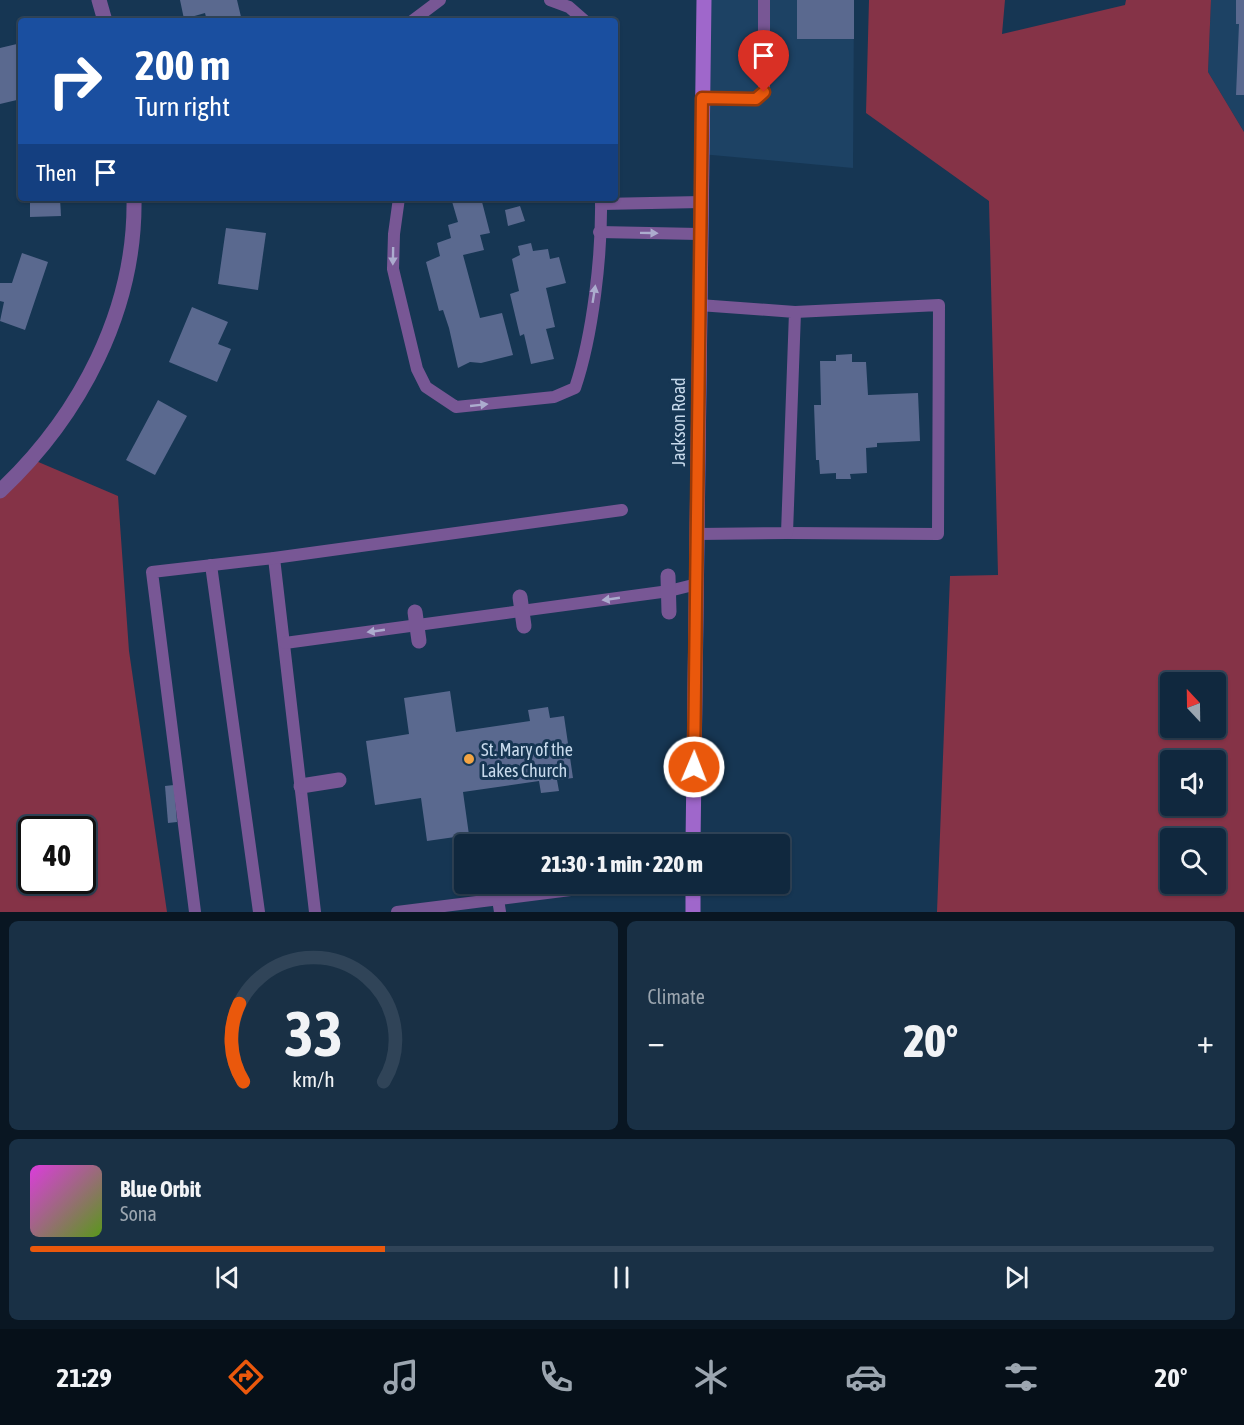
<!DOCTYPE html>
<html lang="en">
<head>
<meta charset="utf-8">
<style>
	body { margin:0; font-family:"Asap Condensed",sans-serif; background:#193045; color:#f1f3f6; height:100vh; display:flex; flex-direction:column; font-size:22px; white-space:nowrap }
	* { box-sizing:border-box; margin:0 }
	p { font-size:20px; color:#9ca6b0 }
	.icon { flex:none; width:33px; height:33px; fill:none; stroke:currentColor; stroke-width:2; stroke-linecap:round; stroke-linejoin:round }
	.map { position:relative; height:912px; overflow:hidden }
	.panel { display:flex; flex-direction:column; gap:9px; padding:9px; background:#091622; flex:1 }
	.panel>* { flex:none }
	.guide { position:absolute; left:18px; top:18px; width:600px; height:183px; border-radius:6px; box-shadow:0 2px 4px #0004,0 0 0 2px #304458; background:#1a4fa0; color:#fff; overflow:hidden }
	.needle { width:39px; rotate:338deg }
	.fabs { position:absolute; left:1160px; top:672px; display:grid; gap:12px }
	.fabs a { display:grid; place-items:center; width:66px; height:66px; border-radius:6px; background:#10283e; box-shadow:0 2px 4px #0004,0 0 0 2px #304458; font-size:30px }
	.speed { position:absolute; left:18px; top:816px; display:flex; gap:12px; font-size:30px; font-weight:700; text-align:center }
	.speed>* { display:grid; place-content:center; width:78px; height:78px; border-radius:50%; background:#10283e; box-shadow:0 2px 4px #0004,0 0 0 2px #304458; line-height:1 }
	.speed .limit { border:3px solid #111; border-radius:9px; background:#fff; color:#111 }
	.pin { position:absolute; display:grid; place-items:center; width:51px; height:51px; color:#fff; margin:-62px -26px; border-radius:50% 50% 50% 0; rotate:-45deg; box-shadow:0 0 6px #0007 }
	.pin .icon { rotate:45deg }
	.me { position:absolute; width:66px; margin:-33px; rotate:1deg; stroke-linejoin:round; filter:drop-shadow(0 0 4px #0008) }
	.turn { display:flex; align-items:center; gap:21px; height:126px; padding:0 18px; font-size:27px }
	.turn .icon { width:78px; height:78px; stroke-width:2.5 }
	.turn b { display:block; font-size:42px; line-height:51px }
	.then { display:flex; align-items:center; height:57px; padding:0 18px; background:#0003; gap:12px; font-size:22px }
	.big { font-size:45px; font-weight:800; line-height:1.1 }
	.panel .widget { flex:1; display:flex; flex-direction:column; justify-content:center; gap:9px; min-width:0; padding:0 21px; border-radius:9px; background:#193045 }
	.panel .dial { align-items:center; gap:0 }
	.dial svg { height:156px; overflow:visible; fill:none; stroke:#304458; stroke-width:7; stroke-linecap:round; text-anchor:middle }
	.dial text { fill:#f1f3f6; stroke:none }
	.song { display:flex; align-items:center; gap:18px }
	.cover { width:72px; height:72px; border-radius:9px; background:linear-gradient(135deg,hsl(300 70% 55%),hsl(90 70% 35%)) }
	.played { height:6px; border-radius:3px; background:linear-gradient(90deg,#ea580c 30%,#304458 30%) }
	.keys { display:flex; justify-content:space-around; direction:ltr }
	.heat { display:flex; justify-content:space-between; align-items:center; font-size:33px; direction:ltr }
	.panel .tiles { flex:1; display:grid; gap:9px; grid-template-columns:1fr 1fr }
	.widget:last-child { grid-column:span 2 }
	.trip { position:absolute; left:454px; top:834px; width:336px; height:60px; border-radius:6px; background:#10283e; box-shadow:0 2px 4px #0004,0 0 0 2px #304458; font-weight:800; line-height:60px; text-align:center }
	.menu { display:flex; height:96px; justify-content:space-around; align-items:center; background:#061019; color:#9ca6b0 }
	.menu .icon { width:42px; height:42px }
	.menu .current { color:#ea580c }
	.menu b { font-size:27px; color:#f1f3f6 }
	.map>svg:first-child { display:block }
	.built { fill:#1d4264 }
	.green { fill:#853347; fill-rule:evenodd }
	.building { fill:#5a698f }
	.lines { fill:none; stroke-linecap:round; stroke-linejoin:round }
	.lane { stroke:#785795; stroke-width:12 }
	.street { stroke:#785795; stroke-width:15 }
	.secondary { stroke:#9f67cb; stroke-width:15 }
	.oneway { fill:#acacce }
	.route-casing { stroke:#983908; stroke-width:15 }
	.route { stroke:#ea580c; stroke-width:10 }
	.poi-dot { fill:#f3a443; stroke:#163653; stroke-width:2 }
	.labels { text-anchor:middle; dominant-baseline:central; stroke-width:6; stroke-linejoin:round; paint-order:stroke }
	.street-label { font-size:18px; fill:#c8daec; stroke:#163653 }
	.poi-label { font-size:18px; fill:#c8daec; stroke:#163653; text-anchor:start }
</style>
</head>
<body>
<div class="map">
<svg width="1244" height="912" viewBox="0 0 1244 912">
	<rect width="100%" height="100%" fill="#163653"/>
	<!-- built -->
	<g class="built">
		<polygon points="704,0 854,0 853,168 701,154"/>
		<polygon points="1211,0 1244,0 1244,132 1208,72"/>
	</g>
	<!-- green -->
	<g class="green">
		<path d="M869,0H1005L1002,34L1125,5L1126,0H1211L1208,72L1244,132V912H937L950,576L998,575L989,201L866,113ZM1170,682H1215V728H1170ZM1170,760H1215V806H1170ZM1170,838H1215V884H1170Z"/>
		<path d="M29,458L118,496L129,651L167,912H0V491ZM32,830H82V880H32Z"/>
	</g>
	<!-- building -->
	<g class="building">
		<polygon points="180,0 237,0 242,21 207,21 205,13 184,19"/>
		<rect x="797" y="0" width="57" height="39"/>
		<polygon points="1236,0 1244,0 1244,95 1236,95 1239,24 1236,24"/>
		<polygon points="21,43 21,99 0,104 0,48"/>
		<polygon points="18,149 21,149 21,189 19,189"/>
		<polygon points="30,198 60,198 61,216 30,217"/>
		<polygon points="451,198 481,198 490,233 480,235 484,250 463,255 480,318 502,313 513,355 481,363 470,362 458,368 449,328 443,310 439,311 426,262 440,256 437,243 451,238 448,225 458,222"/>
		<polygon points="520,206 525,221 508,226 505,210"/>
		<polygon points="226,228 266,233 258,290 218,284"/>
		<polygon points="531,243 533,251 548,249 550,259 559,257 566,283 546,288 555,327 546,329 554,359 531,364 524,334 520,336 510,294 519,291 512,259 520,255 518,246"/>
		<polygon points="22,253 48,262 25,330 0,321 4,302 0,301 0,283 12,283"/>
		<polygon points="192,307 228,322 218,344 231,349 217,382 169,362"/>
		<polygon points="852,354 852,362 866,362 868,395 918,393 920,441 877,443 877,447 866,448 867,473 850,474 851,479 836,479 836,473 820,474 819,460 816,460 814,405 821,405 820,361 836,361 836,355"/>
		<polygon points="158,400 187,416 155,475 126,460"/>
		<polygon points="450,691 456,732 530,721 528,710 548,707 550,718 564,716 573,778 557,780 559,791 541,793 539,781 463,792 469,835 427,841 421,798 375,805 366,741 409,734 404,698"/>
		<polygon points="174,785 177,822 168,823 165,786"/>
	</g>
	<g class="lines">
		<!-- lane -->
		<g class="lane">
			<polyline points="550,0 569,7 585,21"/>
			<polyline points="412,21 440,0"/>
			<polyline points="702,98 756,99 764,92 764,0"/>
			<path d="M399,198L394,234L393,269L417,369L426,387L456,407L554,397L575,388C593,335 602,254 601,198"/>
			<polyline points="601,204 701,202"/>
			<polyline points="599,232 699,234"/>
			<polyline points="787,533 938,534 939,305 795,312"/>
			<polyline points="697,534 787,533 795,312 699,305"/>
			<polyline points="274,558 315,912"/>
			<polyline points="211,565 259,912"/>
			<polyline points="285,643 669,591 697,584"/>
			<polyline points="659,884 693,885"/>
			<polyline points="498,899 500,912"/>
			<polyline points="195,912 152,572 274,558 622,510"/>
			<polyline points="397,912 618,884"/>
		</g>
		<!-- street -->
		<g class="street">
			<polyline points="99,0 105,21"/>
			<path d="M0,491C80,416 136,310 134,198"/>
			<polyline points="668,576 669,612"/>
			<polyline points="520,597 524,626"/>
			<polyline points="415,612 419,641"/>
			<polyline points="301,786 339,780"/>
		</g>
		<!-- secondary -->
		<g class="secondary">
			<polyline points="693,844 704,0"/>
			<polyline points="693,912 693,884"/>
		</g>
	</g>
	<!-- one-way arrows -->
	<defs><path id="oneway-solid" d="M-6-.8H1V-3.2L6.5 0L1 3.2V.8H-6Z" transform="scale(1.5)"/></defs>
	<g class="oneway">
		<use href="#oneway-solid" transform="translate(649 233) rotate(1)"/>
		<use href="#oneway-solid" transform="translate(393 256) rotate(91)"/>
		<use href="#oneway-solid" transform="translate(594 294) rotate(-81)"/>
		<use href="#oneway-solid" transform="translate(479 405) rotate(-6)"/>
		<use href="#oneway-solid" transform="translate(611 599) rotate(172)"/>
		<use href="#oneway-solid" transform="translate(376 631) rotate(172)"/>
	</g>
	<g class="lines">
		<!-- route casing -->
		<g class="route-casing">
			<polyline id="route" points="694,767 702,98 756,99 764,92"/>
		</g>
		<!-- route -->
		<use href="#route" class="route"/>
	</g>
	<!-- markers -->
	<circle class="poi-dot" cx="469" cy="759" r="6"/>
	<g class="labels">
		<!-- street labels -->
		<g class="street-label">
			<text transform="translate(678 422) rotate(-90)">Jackson Road</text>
		</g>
		<!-- poi labels -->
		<g class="poi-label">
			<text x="481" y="749">St. Mary of the<tspan x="481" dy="21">Lakes Church</tspan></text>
		</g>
	</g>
</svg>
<div class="fabs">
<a><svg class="needle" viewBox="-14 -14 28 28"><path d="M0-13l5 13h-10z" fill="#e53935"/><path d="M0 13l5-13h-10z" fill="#9ca6b0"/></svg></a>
<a><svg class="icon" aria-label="sound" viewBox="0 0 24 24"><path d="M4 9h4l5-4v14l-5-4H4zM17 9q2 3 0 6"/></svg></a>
<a><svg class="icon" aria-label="search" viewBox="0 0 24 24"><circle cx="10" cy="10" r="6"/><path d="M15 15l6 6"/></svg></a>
</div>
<div class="speed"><div class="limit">40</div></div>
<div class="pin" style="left:764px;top:92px;background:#d93025"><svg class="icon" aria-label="arrive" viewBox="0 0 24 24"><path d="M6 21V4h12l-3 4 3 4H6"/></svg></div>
<svg class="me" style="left:694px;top:767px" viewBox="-20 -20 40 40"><circle r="17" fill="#ea580c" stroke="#fff" stroke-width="3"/><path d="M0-11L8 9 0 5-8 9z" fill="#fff"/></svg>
<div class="trip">21:30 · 1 min · 220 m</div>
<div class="guide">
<div class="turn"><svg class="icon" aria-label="right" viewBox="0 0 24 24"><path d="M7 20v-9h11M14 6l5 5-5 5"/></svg><div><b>200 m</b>Turn right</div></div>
<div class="then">Then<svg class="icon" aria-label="arrive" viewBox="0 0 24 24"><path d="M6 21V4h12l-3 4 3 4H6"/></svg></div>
</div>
</div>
<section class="panel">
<div class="tiles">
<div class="widget dial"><svg viewBox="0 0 100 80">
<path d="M14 69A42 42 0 1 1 86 69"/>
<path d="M14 69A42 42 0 0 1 12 29" stroke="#ea580c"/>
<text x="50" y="56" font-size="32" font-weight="700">33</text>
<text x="50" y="72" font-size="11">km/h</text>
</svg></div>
<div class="widget"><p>Climate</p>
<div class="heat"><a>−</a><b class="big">20°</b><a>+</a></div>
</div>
<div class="widget">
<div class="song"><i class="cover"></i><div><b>Blue Orbit</b><p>Sona</p></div></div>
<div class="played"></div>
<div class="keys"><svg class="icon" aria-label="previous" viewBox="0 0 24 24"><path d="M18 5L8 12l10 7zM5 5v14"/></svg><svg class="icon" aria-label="pause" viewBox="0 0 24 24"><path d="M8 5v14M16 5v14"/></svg><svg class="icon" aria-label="next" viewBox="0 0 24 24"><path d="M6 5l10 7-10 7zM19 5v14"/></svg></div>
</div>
</div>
</section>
<nav class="menu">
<b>21:29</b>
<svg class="icon current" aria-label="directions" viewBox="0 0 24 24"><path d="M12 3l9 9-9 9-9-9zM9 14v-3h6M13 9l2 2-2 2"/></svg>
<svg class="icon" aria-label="music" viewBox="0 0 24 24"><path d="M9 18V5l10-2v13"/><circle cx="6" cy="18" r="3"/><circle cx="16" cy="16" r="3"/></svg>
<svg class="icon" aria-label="phone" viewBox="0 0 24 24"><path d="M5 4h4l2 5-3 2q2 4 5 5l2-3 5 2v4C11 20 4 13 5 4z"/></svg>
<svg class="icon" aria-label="climate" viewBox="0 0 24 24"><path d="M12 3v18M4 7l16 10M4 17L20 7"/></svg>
<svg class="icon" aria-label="car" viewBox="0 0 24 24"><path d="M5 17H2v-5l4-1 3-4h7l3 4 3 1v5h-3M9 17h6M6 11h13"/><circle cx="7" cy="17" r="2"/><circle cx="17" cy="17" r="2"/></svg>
<svg class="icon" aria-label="filters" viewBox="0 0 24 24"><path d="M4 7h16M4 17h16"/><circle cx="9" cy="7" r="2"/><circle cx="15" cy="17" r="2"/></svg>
<b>20°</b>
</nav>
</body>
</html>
